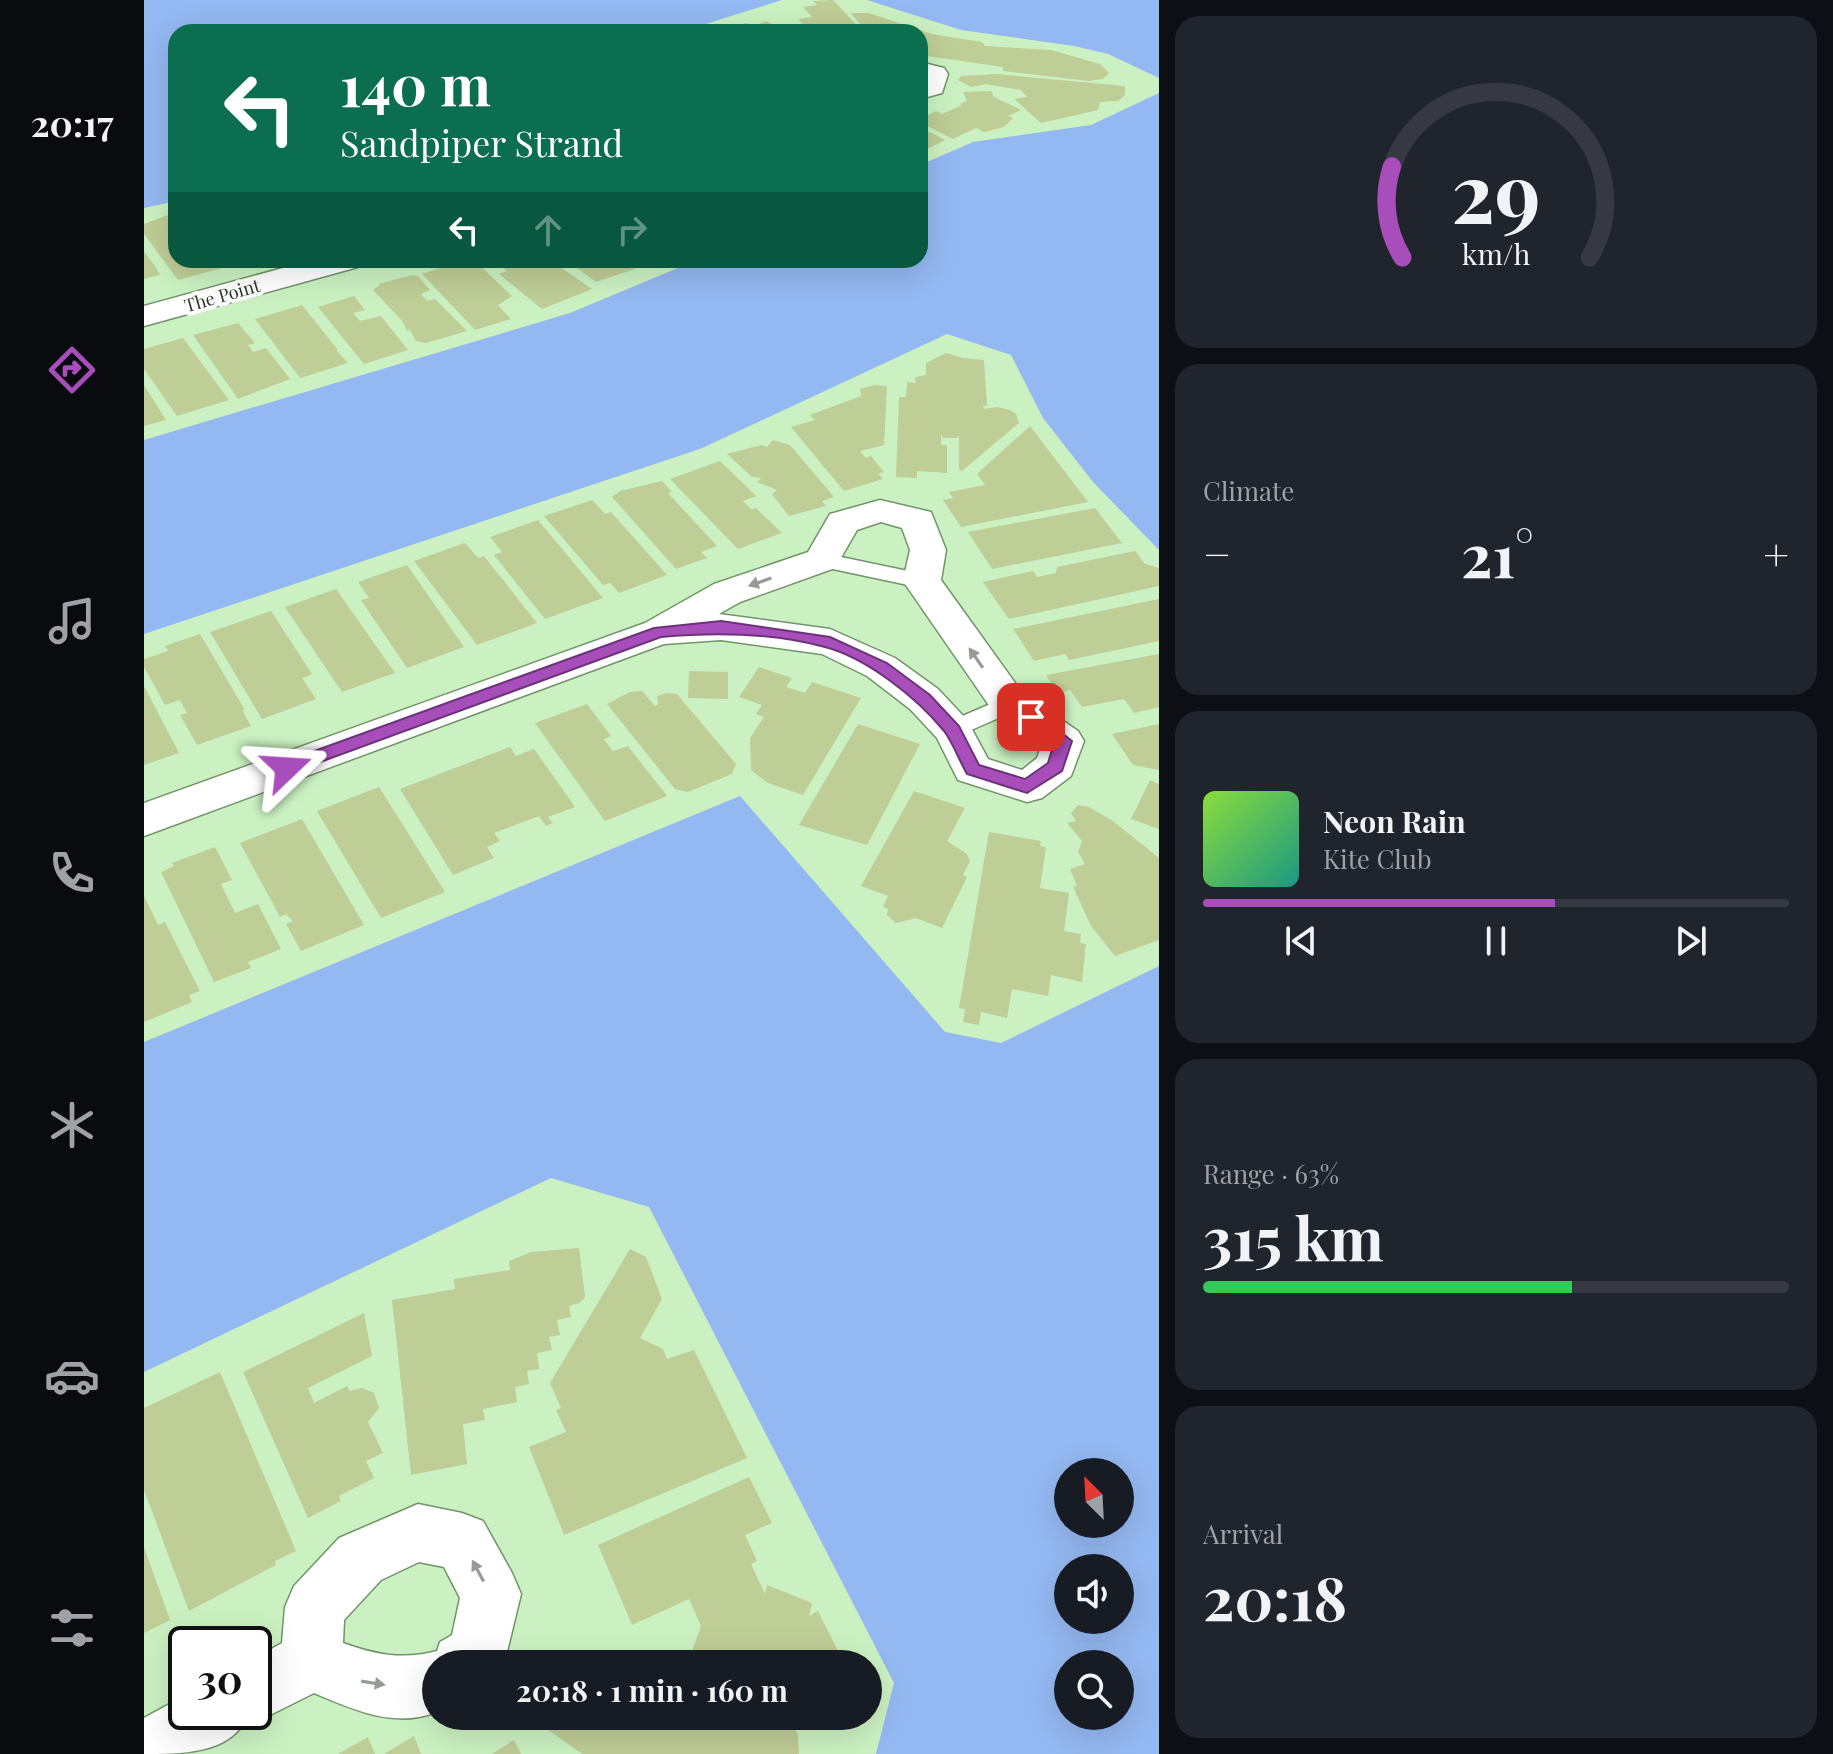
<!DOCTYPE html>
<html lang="en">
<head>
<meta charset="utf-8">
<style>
	body { margin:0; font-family:"Playfair Display",serif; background:#20242c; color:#f1f3f6; height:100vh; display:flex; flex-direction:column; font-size:30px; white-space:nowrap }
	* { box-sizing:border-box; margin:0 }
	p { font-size:26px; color:#9ea1a6 }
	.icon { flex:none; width:44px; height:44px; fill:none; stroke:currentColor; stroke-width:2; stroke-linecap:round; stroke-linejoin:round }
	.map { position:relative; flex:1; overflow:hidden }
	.side { display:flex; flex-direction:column; gap:16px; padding:16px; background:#0d0f14; width:674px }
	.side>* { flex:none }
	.hud { position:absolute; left:24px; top:24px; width:760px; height:244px; border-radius:24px; box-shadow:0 8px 32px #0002; background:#0b6e4f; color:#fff; overflow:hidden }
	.needle { width:52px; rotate:336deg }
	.controls { position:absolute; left:910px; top:1458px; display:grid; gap:16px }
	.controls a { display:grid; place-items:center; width:80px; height:80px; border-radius:50%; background:#171b24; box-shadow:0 8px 32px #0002; font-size:40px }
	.speed { position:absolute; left:24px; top:1626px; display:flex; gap:16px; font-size:40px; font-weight:700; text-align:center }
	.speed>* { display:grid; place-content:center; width:104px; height:104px; border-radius:50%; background:#171b24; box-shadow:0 8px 32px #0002; line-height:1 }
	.speed .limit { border:4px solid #111; border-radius:12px; background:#fff; color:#111 }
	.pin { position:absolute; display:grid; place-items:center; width:68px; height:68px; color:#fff; margin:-34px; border-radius:16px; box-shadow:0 4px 12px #0006 }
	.me { position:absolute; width:88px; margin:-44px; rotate:70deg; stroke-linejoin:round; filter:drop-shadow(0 0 6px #0008) }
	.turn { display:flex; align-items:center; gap:28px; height:168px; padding:0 40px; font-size:36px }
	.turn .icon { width:104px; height:104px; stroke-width:2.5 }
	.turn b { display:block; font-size:56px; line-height:68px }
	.lanes { display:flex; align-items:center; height:76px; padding:0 40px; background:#0003; justify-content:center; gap:40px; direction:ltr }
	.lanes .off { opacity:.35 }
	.big { font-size:60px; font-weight:700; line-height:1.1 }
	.side .tile { flex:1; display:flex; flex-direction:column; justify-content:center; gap:12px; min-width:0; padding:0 28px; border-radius:24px; background:#20242c }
	.side .dial { align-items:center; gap:0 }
	.dial svg { height:208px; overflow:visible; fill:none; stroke:#363941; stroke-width:7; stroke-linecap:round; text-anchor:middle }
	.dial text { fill:#f1f3f6; stroke:none }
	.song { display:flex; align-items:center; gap:24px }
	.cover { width:96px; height:96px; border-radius:12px; background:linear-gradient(135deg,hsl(90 70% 55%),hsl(170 70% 35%)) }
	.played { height:8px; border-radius:4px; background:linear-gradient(90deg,#a74ebb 60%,#363941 60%) }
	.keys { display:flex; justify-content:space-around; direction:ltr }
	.heat { display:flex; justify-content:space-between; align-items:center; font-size:44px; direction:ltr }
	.charge { height:12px; border-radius:6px; background:linear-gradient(90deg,#34c759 63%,#363941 0) }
	.trip { position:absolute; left:278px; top:1650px; width:460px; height:80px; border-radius:40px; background:#171b24; box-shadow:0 8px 32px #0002; font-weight:700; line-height:80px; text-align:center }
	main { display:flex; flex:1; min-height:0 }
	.menu { display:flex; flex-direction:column; width:144px; justify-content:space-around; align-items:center; background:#090b0e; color:#9ea1a6 }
	.menu .icon { width:56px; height:56px }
	.menu .selected { color:#a74ebb }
	.menu b { font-size:36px; color:#f1f3f6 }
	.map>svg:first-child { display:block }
	.water { fill:#94b8f1; fill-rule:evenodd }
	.building { fill:#bfcd97 }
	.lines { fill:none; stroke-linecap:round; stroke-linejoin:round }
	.lane-casing { stroke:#719469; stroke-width:3 }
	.street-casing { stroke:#719469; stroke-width:3 }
	.lane { fill:#fff; fill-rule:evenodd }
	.street { fill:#fff; fill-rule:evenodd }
	.oneway { fill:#959c94 }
	.route { fill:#a74ebb; stroke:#6d337a; stroke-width:2 }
	.labels { text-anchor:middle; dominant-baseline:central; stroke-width:8; stroke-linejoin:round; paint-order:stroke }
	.far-street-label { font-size:18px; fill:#2b3a28; stroke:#fff }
</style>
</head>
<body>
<main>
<nav class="menu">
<b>20:17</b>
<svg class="icon selected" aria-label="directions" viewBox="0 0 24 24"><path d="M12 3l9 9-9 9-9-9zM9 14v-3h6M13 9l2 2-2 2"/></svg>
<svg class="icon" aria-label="music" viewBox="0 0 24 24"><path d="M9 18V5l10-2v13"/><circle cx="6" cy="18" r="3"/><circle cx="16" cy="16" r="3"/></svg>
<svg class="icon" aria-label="phone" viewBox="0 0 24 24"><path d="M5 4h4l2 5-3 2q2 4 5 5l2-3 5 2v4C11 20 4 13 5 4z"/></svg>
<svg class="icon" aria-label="climate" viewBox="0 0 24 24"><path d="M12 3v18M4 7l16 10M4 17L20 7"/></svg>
<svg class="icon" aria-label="car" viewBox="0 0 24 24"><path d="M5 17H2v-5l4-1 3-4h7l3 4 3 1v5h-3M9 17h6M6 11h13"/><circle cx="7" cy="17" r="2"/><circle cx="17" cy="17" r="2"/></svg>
<svg class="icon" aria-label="filters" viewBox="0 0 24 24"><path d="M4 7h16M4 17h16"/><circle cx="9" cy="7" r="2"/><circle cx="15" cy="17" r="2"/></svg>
</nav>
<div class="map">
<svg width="1015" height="1754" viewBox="0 0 1015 1754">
	<rect width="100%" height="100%" fill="#cbf1c2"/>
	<!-- water -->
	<g class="water">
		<polygon points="0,0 638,0 536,32 32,32 32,201 0,208"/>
		<polygon points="723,0 1015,0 1015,78 964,54 930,46 817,30"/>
		<polygon points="1015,93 1015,550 949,482 899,418 867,355 803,334 556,449 0,634 0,440 426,313 553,260 776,260 776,165 829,142 947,125"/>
		<path d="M596,796L801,1032L857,1043L1015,966V1754H732L750,1683L505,1207L407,1178L0,1372V1042ZM924,1472H976V1524H924ZM924,1568H976V1620H924ZM924,1664H976V1716H924Z"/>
	</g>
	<!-- building -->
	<g class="building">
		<polygon points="689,0 719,32 683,32 679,28 664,30 654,19 668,17 659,7 673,5 669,1"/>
		<polygon points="707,13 725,13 788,34 838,42 841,46 907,50 956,64 965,73 959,79 945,81 859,71 859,67 776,55 776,32 722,32"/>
		<polygon points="622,21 644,32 583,30 602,23 608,27"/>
		<polygon points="851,74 981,86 981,95 974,101 956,102 954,110 897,123 870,99 883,97 877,90 842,84 827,87 814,80 817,76"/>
		<polygon points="847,91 850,97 877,110 864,116 869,118 860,127 840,132 832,128 809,139 777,123 780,122 776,119 792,111 798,114 818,105 816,104 823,101 819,92"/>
		<polygon points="776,127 801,140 776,153"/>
		<polygon points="32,212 32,260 72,260 78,268 34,280 0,234 0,224"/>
		<polygon points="0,251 11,266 16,275 0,279"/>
		<polygon points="320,260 330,260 368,296 354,305 367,319 331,330 278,274"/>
		<polygon points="348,260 406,260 448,289 398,309 355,274 363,271"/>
		<polygon points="422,260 478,260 491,269 452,282"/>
		<polygon points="268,275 274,276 286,290 277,294 283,301 291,299 323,331 282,343 272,341 266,330 263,331 259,322 229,290 236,285 234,284"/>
		<polygon points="210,296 221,310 209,313 216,321 237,316 264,350 220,364 174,307"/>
		<polygon points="158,305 194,350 192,350 204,363 156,378 111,319"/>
		<polygon points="94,323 111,343 104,345 109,352 122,348 146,379 94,399 49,335"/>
		<polygon points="39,338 85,400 33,416 0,369 0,349"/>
		<polygon points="802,353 819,358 840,360 843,406 839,406 840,409 853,407 866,410 872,414 875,423 818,471 815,470 815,435 813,438 799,438 797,434 797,445 803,445 803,473 773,471 773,478 752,477 755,397 762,397 763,382 772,383 771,377 782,375 782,363"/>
		<polygon points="0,385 22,420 0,426"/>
		<polygon points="731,385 743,386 740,445 716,451 722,458 727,456 740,472 734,474 739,479 700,491 647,427 671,420 666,415 717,396 716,389"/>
		<polygon points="886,426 944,502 817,527 799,500 809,498 805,492 841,485 833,474"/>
		<polygon points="629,440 646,445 690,497 678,501 682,506 645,516 628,494 633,490 613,482 617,478 608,477 583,454 617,445 623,447"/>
		<polygon points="576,461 612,496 599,501 608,510 612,508 638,533 594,549 526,479"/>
		<polygon points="518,481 528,492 524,493 573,546 557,552 563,558 532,569 468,497 476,491"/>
		<polygon points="448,500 461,514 467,512 523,575 475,593 466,583 459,585 400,516"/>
		<polygon points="951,508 978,543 848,569 824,532"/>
		<polygon points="394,520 459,598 401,619 350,555 358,552 346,537"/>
		<polygon points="321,543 334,558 340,556 393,623 333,645 270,561"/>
		<polygon points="991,551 1001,564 1015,568 1015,586 865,619 839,582 889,571 893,577 912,573 913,567"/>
		<polygon points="263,565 320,647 263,668 217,600 225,598 214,582"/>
		<polygon points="192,589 251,673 198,692 141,607"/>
		<polygon points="1015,599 1015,641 925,660 921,654 890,661 869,629"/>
		<polygon points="127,611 168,674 158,678 172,699 118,719 66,632"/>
		<polygon points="56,634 101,710 98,710 107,726 53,745 36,715 43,713 36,700 21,705 0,667 0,659 24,651 21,646"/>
		<polygon points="1015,654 1015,707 990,713 980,699 938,707 926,690 913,693 902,675"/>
		<polygon points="615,667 648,678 642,687 661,693 668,682 717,698 659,795 624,783 607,770 606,738 620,717 612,714 618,705 595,697"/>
		<polygon points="545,671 584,672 584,699 544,698"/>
		<polygon points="0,686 35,753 0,765"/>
		<polygon points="498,691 511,706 514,704 513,696 522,693 533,694 592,764 588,774 544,792 531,789 463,704 486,692"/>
		<polygon points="443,704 467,736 460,739 469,751 484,746 523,796 461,821 391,723"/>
		<polygon points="714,724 776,744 723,845 655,825"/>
		<polygon points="1015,724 1015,770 989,765 968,734"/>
		<polygon points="366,747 372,756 390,749 431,807 404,817 409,823 402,826 395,816 350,833 356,841 343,847 350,858 309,875 256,789"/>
		<polygon points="1006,780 1015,784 1015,829 987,819"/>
		<polygon points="235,787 301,892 237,918 173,811"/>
		<polygon points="770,791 821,808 803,841 823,854 826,861 819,875 823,877 798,928 772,918 752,923 743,915 744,909 739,907 744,896 717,886"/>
		<polygon points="934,805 945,807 969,821 1015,858 1015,940 971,956 947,926 931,891 930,886 933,886 926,869 941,864 934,852 938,841 923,823 932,821 927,813"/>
		<polygon points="158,819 220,925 157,951 142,924 149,921 142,914 136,917 96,843"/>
		<polygon points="845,832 897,841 896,846 902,847 896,888 925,893 920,931 937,934 936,943 942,944 938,982 907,975 904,996 868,989 863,1018 837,1012 835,1025 819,1022 821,1009 815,1008"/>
		<polygon points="71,847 88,880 77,884 91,913 114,904 137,949 104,962 107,968 70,982 17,872 30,866 28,863"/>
		<polygon points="0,896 14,925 21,922 56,991 45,995 48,1002 0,1022"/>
		<polygon points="435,1248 441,1297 435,1303 425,1306 427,1317 413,1320 416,1335 405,1337 408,1350 393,1353 395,1369 383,1371 385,1384 371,1387 373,1402 339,1409 341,1420 319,1424 323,1464 267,1475 248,1300 311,1289 310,1279 366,1270 365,1261 387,1252"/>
		<polygon points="486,1249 502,1257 518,1299 496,1338 519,1349 523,1359 550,1350 603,1458 420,1535 385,1447 422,1432 412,1410 417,1408 406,1383"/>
		<polygon points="220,1313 228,1356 164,1388 170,1403 203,1386 206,1391 218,1388 230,1393 235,1408 224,1422 239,1453 222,1461 230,1478 195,1496 197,1501 164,1518 99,1372"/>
		<polygon points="76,1372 152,1551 131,1561 132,1565 45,1611 0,1490 0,1408"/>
		<polygon points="605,1477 628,1523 601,1535 613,1561 607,1564 621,1594 623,1585 668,1603 665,1616 674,1611 699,1661 694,1664 574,1664 547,1654 557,1626 545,1599 488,1625 454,1545"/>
		<polygon points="0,1547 26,1620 0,1633"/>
		<polygon points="423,1654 437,1664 406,1664 414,1657"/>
		<polygon points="385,1716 627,1716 635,1723 647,1722 654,1735 655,1754 438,1754"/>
		<polygon points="270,1736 277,1754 240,1754"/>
		<polygon points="224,1737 231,1754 194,1754"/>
		<polygon points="370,1740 377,1754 348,1754"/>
	</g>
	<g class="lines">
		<!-- lane casing -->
		<g class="lane-casing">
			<g id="lane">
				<polygon points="678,553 778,574 786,576 789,581 786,586 778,588 670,565 667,560 670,555"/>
				<polygon points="865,696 873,698 877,704 873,710 809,738 800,736 797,730 800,724"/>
			</g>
		</g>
		<!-- street casing -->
		<g class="street-casing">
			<g id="street">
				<polygon points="776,62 800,68 804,74 798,93 776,99"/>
				<polygon points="168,260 218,260 214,267 0,326 0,306"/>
				<path d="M736,500L787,512L802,550L797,580L879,694L934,731L940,741L927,776L898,798L883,802L814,780L793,738L766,709L723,676L678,654L577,640L520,644L0,836V803L501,623L570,584L664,552L686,514ZM737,522L758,528L766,550L759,581L851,714L897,746L893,758L878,770L844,759L823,720L794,689L751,658L686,629L575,614L596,602L691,568L713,530Z"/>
				<path d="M274,1504L318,1513L339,1521L368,1573L377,1594L360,1664H292V1712C251,1729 208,1709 170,1693L110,1723L102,1719C85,1754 36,1754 0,1754V1718L42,1695V1712H110V1659L138,1643L141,1607L150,1586L195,1538ZM275,1562L300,1567L316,1598L308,1635L296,1642L293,1651C259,1660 232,1655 199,1643L200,1620L237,1580Z"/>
			</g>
		</g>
		<!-- lane -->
		<use href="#lane" class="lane"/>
		<!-- street -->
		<use href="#street" class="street"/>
	</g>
	<!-- one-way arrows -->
	<defs><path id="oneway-solid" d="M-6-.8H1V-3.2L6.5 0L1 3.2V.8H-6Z" transform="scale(2)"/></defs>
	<g class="oneway">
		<use href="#oneway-solid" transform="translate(616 582) rotate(161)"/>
		<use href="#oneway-solid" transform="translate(832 658) rotate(-125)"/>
		<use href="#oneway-solid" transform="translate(334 1571) rotate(-118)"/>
		<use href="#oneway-solid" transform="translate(229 1683) rotate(9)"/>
	</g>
	<!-- route -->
	<path class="route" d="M577,621L686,637L743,663L786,695L815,726L835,765L881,779L904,763L910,743L878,717L881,713H893L928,741L918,771L883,793L823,774C815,760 809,743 800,731C773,698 723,658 681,647C629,633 570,632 517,637L149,772H137L135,768L137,763L510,628Z"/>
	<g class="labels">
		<!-- far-street labels -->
		<g class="far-street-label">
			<text transform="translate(78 295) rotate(-16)">The Point</text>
		</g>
	</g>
</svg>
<div class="controls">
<a><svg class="needle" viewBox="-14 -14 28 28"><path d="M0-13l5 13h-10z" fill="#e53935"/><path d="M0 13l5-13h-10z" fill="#9ea1a6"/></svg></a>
<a><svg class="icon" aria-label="sound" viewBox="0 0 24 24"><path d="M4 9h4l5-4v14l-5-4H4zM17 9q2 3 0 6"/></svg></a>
<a><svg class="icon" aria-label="search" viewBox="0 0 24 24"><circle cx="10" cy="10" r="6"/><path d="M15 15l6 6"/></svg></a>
</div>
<div class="speed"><div class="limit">30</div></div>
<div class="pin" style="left:887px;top:717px;background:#d93025"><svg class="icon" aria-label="arrive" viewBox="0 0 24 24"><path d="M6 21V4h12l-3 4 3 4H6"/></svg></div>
<svg class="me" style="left:143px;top:768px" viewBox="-20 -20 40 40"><path d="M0-17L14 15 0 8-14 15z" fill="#a74ebb" stroke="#fff" stroke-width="4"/></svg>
<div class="trip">20:18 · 1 min · 160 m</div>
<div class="hud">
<div class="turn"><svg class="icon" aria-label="left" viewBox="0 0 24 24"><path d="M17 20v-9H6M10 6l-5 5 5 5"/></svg><div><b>140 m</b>Sandpiper Strand</div></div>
<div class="lanes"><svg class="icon" aria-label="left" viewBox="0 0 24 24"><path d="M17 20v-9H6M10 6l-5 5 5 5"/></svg><svg class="icon off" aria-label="ahead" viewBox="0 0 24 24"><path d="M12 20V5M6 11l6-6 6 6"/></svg><svg class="icon off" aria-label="right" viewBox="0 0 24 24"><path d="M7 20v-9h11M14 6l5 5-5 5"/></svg></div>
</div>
</div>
<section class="side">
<div class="tile dial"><svg viewBox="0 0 100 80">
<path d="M14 69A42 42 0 1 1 86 69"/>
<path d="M14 69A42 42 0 0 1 10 34" stroke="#a74ebb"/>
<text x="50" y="56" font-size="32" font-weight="700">29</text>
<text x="50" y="72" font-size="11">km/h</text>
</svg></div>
<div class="tile"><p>Climate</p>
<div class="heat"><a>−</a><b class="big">21°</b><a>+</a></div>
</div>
<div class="tile">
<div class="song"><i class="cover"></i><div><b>Neon Rain</b><p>Kite Club</p></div></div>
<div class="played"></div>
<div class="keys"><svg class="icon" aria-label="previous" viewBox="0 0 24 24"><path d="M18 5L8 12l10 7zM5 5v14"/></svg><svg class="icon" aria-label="pause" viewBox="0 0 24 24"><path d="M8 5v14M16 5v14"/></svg><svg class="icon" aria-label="next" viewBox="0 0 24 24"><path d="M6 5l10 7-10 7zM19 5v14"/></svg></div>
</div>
<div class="tile"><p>Range · 63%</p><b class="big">315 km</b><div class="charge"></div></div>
<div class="tile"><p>Arrival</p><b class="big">20:18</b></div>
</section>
</main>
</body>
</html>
